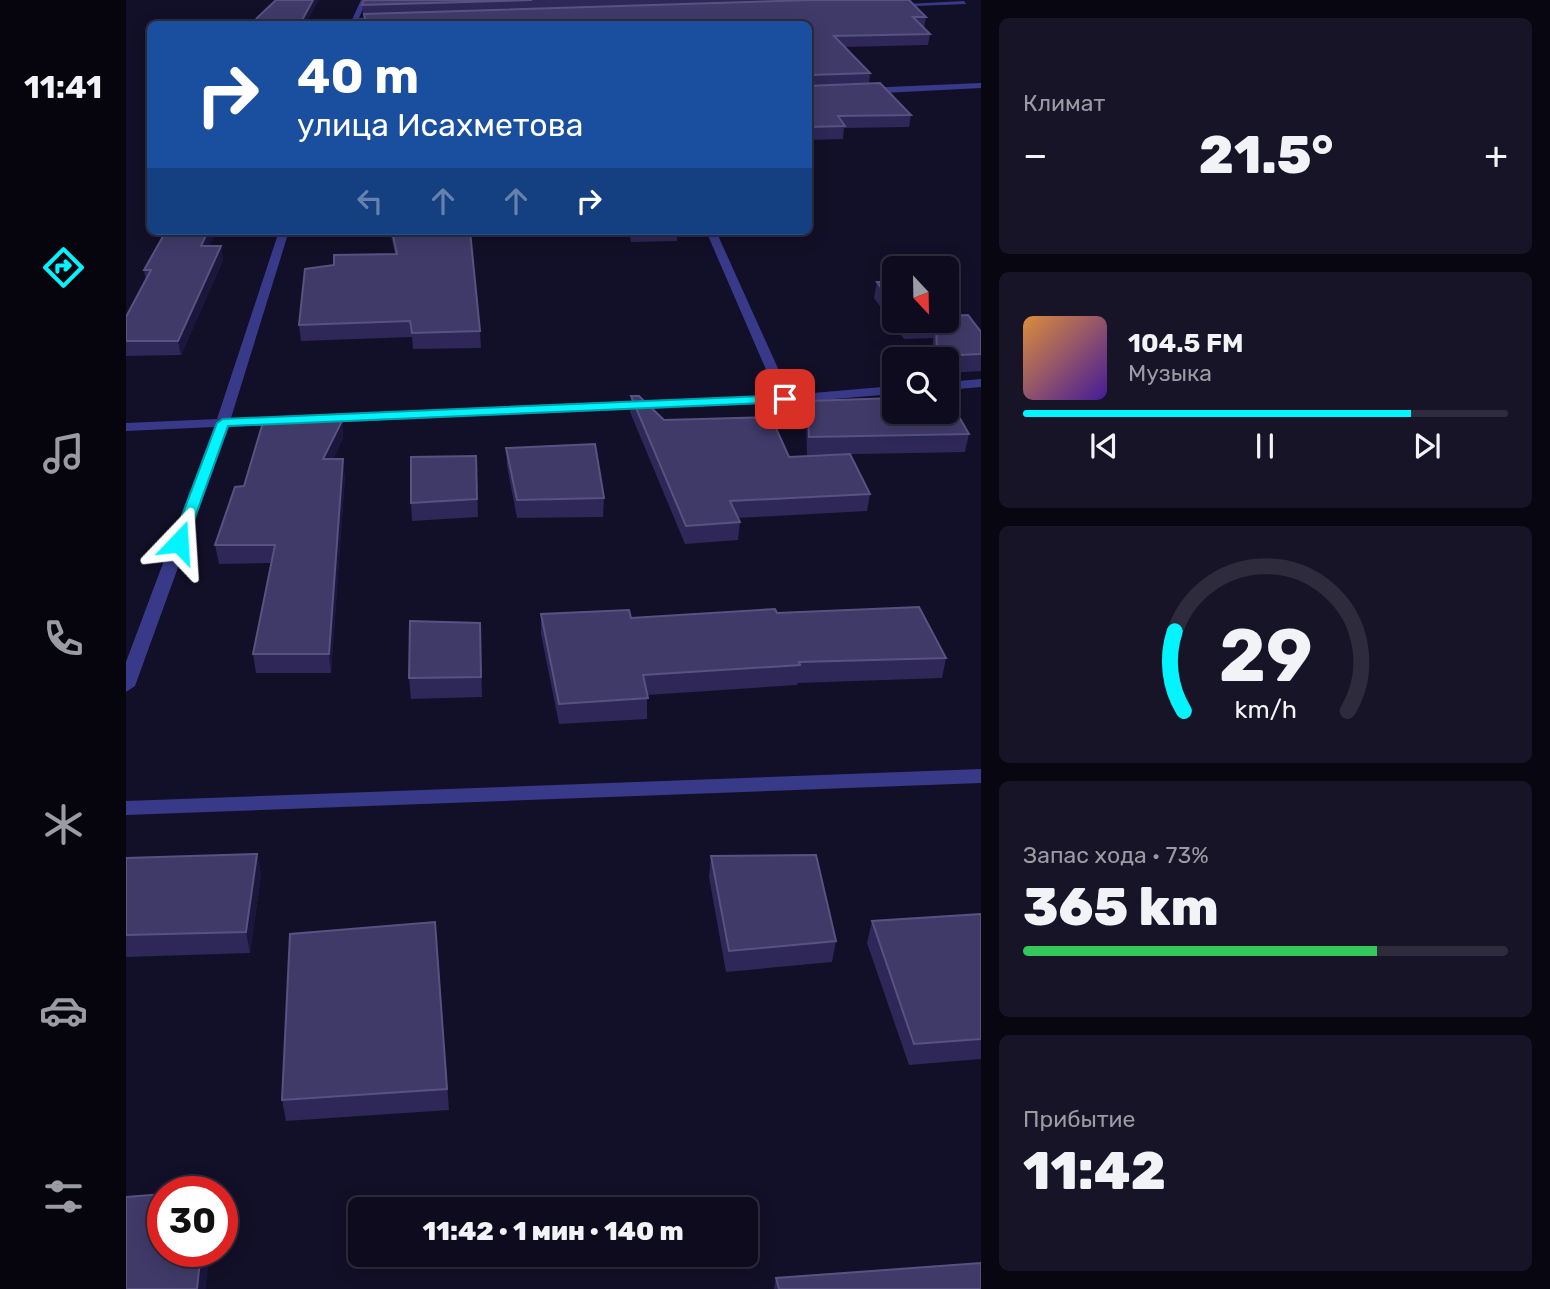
<!DOCTYPE html>
<html lang="ru">
<head>
<meta charset="utf-8">
<style>
	body { margin:0; font-family:Rubik,sans-serif; background:#171427; color:#f1f3f6; height:100vh; display:flex; flex-direction:column; font-size:26px; white-space:nowrap }
	* { box-sizing:border-box; margin:0 }
	p { font-size:23px; color:#9b9ba4 }
	.icon { flex:none; width:38px; height:38px; fill:none; stroke:currentColor; stroke-width:2; stroke-linecap:round; stroke-linejoin:round }
	.map { position:relative; flex:1; overflow:hidden }
	.sheet { display:flex; flex-direction:column; gap:18px; padding:18px; background:#080610; width:569px }
	.sheet>* { flex:none }
	.guide { position:absolute; left:21px; top:21px; width:665px; height:214px; border-radius:10px; box-shadow:0 4px 18px #0003,0 0 0 2px #2e2b3c; background:#1a4fa0; color:#fff; overflow:hidden }
	.needle { width:46px; rotate:158deg }
	.controls { position:absolute; left:756px; top:256px; display:grid; gap:14px }
	.controls a { display:grid; place-items:center; width:77px; height:77px; border-radius:10px; background:#0e0b1e; box-shadow:0 4px 18px #0003,0 0 0 2px #2e2b3c; font-size:35px }
	.speed { position:absolute; left:21px; top:1176px; display:flex; gap:14px; font-size:35px; font-weight:700; text-align:center }
	.speed>* { display:grid; place-content:center; width:91px; height:91px; border-radius:50%; background:#0e0b1e; box-shadow:0 4px 18px #0003,0 0 0 2px #2e2b3c; line-height:1 }
	.speed .limit { border:10px solid #d22; background:#fff; color:#111 }
	.pin { position:absolute; display:grid; place-items:center; width:60px; height:60px; color:#fff; margin:-30px; border-radius:14px; box-shadow:0 4px 10px #0006 }
	.me { position:absolute; width:77px; margin:-38px; rotate:20deg; stroke-linejoin:round; filter:drop-shadow(0 0 5px #0008) }
	.turn { display:flex; align-items:center; gap:24px; height:147px; padding:0 35px; font-size:32px }
	.turn .icon { width:91px; height:91px; stroke-width:2.5 }
	.turn b { display:block; font-size:49px; line-height:60px }
	.lanes { display:flex; align-items:center; height:66px; padding:0 35px; background:#0003; justify-content:center; gap:35px; direction:ltr }
	.lanes .off { opacity:.35 }
	.big { font-size:52px; font-weight:800; line-height:1.1 }
	.sheet .tile { flex:1; display:flex; flex-direction:column; justify-content:center; gap:10px; min-width:0; padding:0 24px; border-radius:10px; background:#171427 }
	.sheet .dial { align-items:center; gap:0 }
	.dial svg { height:182px; overflow:visible; fill:none; stroke:#2e2b3c; stroke-width:7; stroke-linecap:round; text-anchor:middle }
	.dial text { fill:#f1f3f6; stroke:none }
	.song { display:flex; align-items:center; gap:21px }
	.cover { width:84px; height:84px; border-radius:10px; background:linear-gradient(135deg,hsl(30 70% 55%),hsl(260 70% 35%)) }
	.played { height:7px; border-radius:4px; background:linear-gradient(90deg,#02f5ff 80%,#2e2b3c 80%) }
	.keys { display:flex; justify-content:space-around; direction:ltr }
	.heat { display:flex; justify-content:space-between; align-items:center; font-size:38px; direction:ltr }
	.charge { height:10px; border-radius:5px; background:linear-gradient(90deg,#34c759 73%,#2e2b3c 0) }
	.trip { position:absolute; left:222px; top:1197px; width:410px; height:70px; border-radius:10px; background:#0e0b1e; box-shadow:0 4px 18px #0003,0 0 0 2px #2e2b3c; font-weight:800; line-height:70px; text-align:center }
	main { display:flex; flex:1; min-height:0 }
	.tab-bar { display:flex; flex-direction:column; width:126px; justify-content:space-around; align-items:center; background:#06040c; color:#9b9ba4 }
	.tab-bar .icon { width:49px; height:49px }
	.tab-bar .current { color:#02f5ff }
	.tab-bar b { font-size:32px; color:#f1f3f6 }
	.map>svg:first-child { display:block }
	.lines { fill:none; stroke-linecap:round; stroke-linejoin:round }
	.minor { fill:#383a89; fill-rule:evenodd }
	.wall { fill:#2e2757 }
	.shaded-wall { fill:#1b163c }
	.building { fill:#403a69; stroke:#585280; stroke-width:2 }
	.route { fill:#02f5ff; stroke:#019fa6; stroke-width:2 }
</style>
</head>
<body>
<main>
<nav class="tab-bar">
<b>11:41</b>
<svg class="icon current" aria-label="directions" viewBox="0 0 24 24"><path d="M12 3l9 9-9 9-9-9zM9 14v-3h6M13 9l2 2-2 2"/></svg>
<svg class="icon" aria-label="music" viewBox="0 0 24 24"><path d="M9 18V5l10-2v13"/><circle cx="6" cy="18" r="3"/><circle cx="16" cy="16" r="3"/></svg>
<svg class="icon" aria-label="phone" viewBox="0 0 24 24"><path d="M5 4h4l2 5-3 2q2 4 5 5l2-3 5 2v4C11 20 4 13 5 4z"/></svg>
<svg class="icon" aria-label="climate" viewBox="0 0 24 24"><path d="M12 3v18M4 7l16 10M4 17L20 7"/></svg>
<svg class="icon" aria-label="car" viewBox="0 0 24 24"><path d="M5 17H2v-5l4-1 3-4h7l3 4 3 1v5h-3M9 17h6M6 11h13"/><circle cx="7" cy="17" r="2"/><circle cx="17" cy="17" r="2"/></svg>
<svg class="icon" aria-label="filters" viewBox="0 0 24 24"><path d="M4 7h16M4 17h16"/><circle cx="9" cy="7" r="2"/><circle cx="15" cy="17" r="2"/></svg>
</nav>
<div class="map">
<svg width="856" height="1289" viewBox="0 0 856 1289">
	<rect width="100%" height="100%" fill="#120f28"/>
	<g class="lines">
		<!-- minor -->
		<g class="minor">
			<polygon points="235,0 241,0 233,18 260,17 263,21 224,24"/>
			<polygon points="838,1 840,4 764,7 761,5"/>
			<polygon points="856,83 856,88 738,94 734,91 738,88"/>
			<polygon points="153,231 163,231 105,418 651,395 580,231 590,231 664,395 768,386 768,394 659,403 103,427 9,686 0,692 0,662 88,427 0,431 0,423 91,419"/>
			<polygon points="856,379 856,387 821,390 821,382"/>
			<polygon points="856,769 856,783 0,815 0,801"/>
		</g>
	</g>
	<!-- wall -->
	<g class="wall">
		<polygon points="238,0 783,0 800,17 798,28 804,34 802,45 719,47 744,73 743,84 785,115 783,127 718,128 717,139 682,140 682,24 238,24 236,5"/>
		<polygon points="264,231 344,231 354,331 355,348 287,349 286,337 175,341 173,325 208,265 269,254"/>
		<polygon points="503,231 551,231 551,241 505,242"/>
		<polygon points="84,246 97,260 55,355 0,356 0,317 20,281 18,270"/>
		<polygon points="751,282 768,282 768,320 821,320 822,316 855,332 855,371 821,373 821,359 807,359 807,338 778,339 748,298"/>
		<polygon points="505,396 538,420 663,457 744,494 741,511 612,518 614,522 612,540 559,544 504,412"/>
		<polygon points="682,401 843,434 839,452 681,455 680,419"/>
		<polygon points="216,421 217,438 207,459 219,476 205,673 130,673 127,654 145,563 93,564 89,545 118,486"/>
		<polygon points="380,448 478,498 477,517 391,518 381,466"/>
		<polygon points="350,456 352,517 286,521 285,503"/>
		<polygon points="651,613 820,658 816,678 672,683 671,685 521,695 521,719 433,724 415,634 415,614 505,618"/>
		<polygon points="354,623 356,697 285,699 283,678"/>
		<polygon points="131,854 135,875 124,953 0,957 0,858"/>
		<polygon points="585,856 710,941 706,962 600,972 583,877"/>
		<polygon points="855,914 855,1059 783,1065 741,943 746,921"/>
		<polygon points="309,922 323,1110 160,1121 156,1100"/>
		<polygon points="650,1278 855,1289 648,1289"/>
	</g>
	<!-- shaded-wall -->
	<g class="shaded-wall">
		<polygon points="187,0 193,0 180,24 174,24"/>
		<polygon points="82,231 91,231 77,260 75,246"/>
		<polygon points="95,246 97,260 55,355 52,341"/>
		<polygon points="216,421 217,438 199,477 197,459"/>
		<polygon points="217,459 219,476 205,673 203,654"/>
		<polygon points="131,854 135,875 124,953 120,932"/>
		<polygon points="75,1251 84,1251 80,1289 71,1289"/>
	</g>
	<!-- building -->
	<g class="building">
		<polygon points="150,0 187,0 174,24 127,24 131,18"/>
		<polygon points="238,0 406,0 236,5"/>
		<polygon points="686,0 783,0 800,17 787,17 804,34 708,36 744,73 683,75 682,80 682,24 240,24 238,14"/>
		<polygon points="754,83 785,115 712,116 719,126 682,127 682,86"/>
		<polygon points="40,231 82,231 75,246 95,246 52,341 0,341 0,317 25,270 18,270"/>
		<polygon points="266,231 344,231 354,331 286,333 284,321 173,325 179,269 208,265 208,255 271,254"/>
		<polygon points="751,282 768,282 768,305"/>
		<polygon points="821,313 822,316 842,315 855,332 855,354 811,356 810,322 781,322 779,320 821,320"/>
		<polygon points="505,396 513,396 538,420 645,417 663,457 724,454 744,494 604,501 614,522 560,526"/>
		<polygon points="821,396 843,434 683,437 682,401 768,398 768,411 821,411"/>
		<polygon points="138,419 216,421 197,459 217,459 203,654 127,654 149,545 89,545 109,487 118,486"/>
		<polygon points="469,444 478,498 391,500 380,448"/>
		<polygon points="350,456 351,499 285,503 285,457"/>
		<polygon points="793,607 820,658 673,662 674,665 517,675 522,698 433,704 415,614 503,610 505,618 649,609 651,613"/>
		<polygon points="284,621 354,623 355,677 283,678"/>
		<polygon points="131,854 120,932 0,935 0,858"/>
		<polygon points="690,855 710,941 603,951 585,856"/>
		<polygon points="855,914 855,1039 788,1044 746,921"/>
		<polygon points="309,922 321,1089 156,1100 164,934"/>
		<polygon points="37,1194 37,1251 75,1251 71,1289 0,1289 0,1197"/>
		<polygon points="855,1263 855,1289 653,1289 650,1278"/>
	</g>
	<!-- route -->
	<polygon class="route" points="659,395 665,399 664,402 102,426 60,542 53,547 46,542 91,423 97,419"/>
</svg>
<div class="controls">
<a><svg class="needle" viewBox="-14 -14 28 28"><path d="M0-13l5 13h-10z" fill="#e53935"/><path d="M0 13l5-13h-10z" fill="#9b9ba4"/></svg></a>
<a><svg class="icon" aria-label="search" viewBox="0 0 24 24"><circle cx="10" cy="10" r="6"/><path d="M15 15l6 6"/></svg></a>
</div>
<div class="speed"><div class="limit">30</div></div>
<div class="pin" style="left:659px;top:399px;background:#d93025"><svg class="icon" aria-label="arrive" viewBox="0 0 24 24"><path d="M6 21V4h12l-3 4 3 4H6"/></svg></div>
<svg class="me" style="left:53px;top:542px" viewBox="-20 -20 40 40"><path d="M0-17L14 15 0 8-14 15z" fill="#02f5ff" stroke="#fff" stroke-width="4"/></svg>
<div class="trip">11:42 · 1 мин · 140 m</div>
<div class="guide">
<div class="turn"><svg class="icon" aria-label="right" viewBox="0 0 24 24"><path d="M7 20v-9h11M14 6l5 5-5 5"/></svg><div><b>40 m</b>улица Исахметова</div></div>
<div class="lanes"><svg class="icon off" aria-label="left" viewBox="0 0 24 24"><path d="M17 20v-9H6M10 6l-5 5 5 5"/></svg><svg class="icon off" aria-label="ahead" viewBox="0 0 24 24"><path d="M12 20V5M6 11l6-6 6 6"/></svg><svg class="icon off" aria-label="ahead" viewBox="0 0 24 24"><path d="M12 20V5M6 11l6-6 6 6"/></svg><svg class="icon" aria-label="right" viewBox="0 0 24 24"><path d="M7 20v-9h11M14 6l5 5-5 5"/></svg></div>
</div>
</div>
<section class="sheet">
<div class="tile"><p>Климат</p>
<div class="heat"><a>−</a><b class="big">21.5°</b><a>+</a></div>
</div>
<div class="tile">
<div class="song"><i class="cover"></i><div><b>104.5 FM</b><p>Музыка</p></div></div>
<div class="played"></div>
<div class="keys"><svg class="icon" aria-label="previous" viewBox="0 0 24 24"><path d="M18 5L8 12l10 7zM5 5v14"/></svg><svg class="icon" aria-label="pause" viewBox="0 0 24 24"><path d="M8 5v14M16 5v14"/></svg><svg class="icon" aria-label="next" viewBox="0 0 24 24"><path d="M6 5l10 7-10 7zM19 5v14"/></svg></div>
</div>
<div class="tile dial"><svg viewBox="0 0 100 80">
<path d="M14 69A42 42 0 1 1 86 69"/>
<path d="M14 69A42 42 0 0 1 10 34" stroke="#02f5ff"/>
<text x="50" y="56" font-size="32" font-weight="700">29</text>
<text x="50" y="72" font-size="11">km/h</text>
</svg></div>
<div class="tile"><p>Запас хода · 73%</p><b class="big">365 km</b><div class="charge"></div></div>
<div class="tile"><p>Прибытие</p><b class="big">11:42</b></div>
</section>
</main>
</body>
</html>
